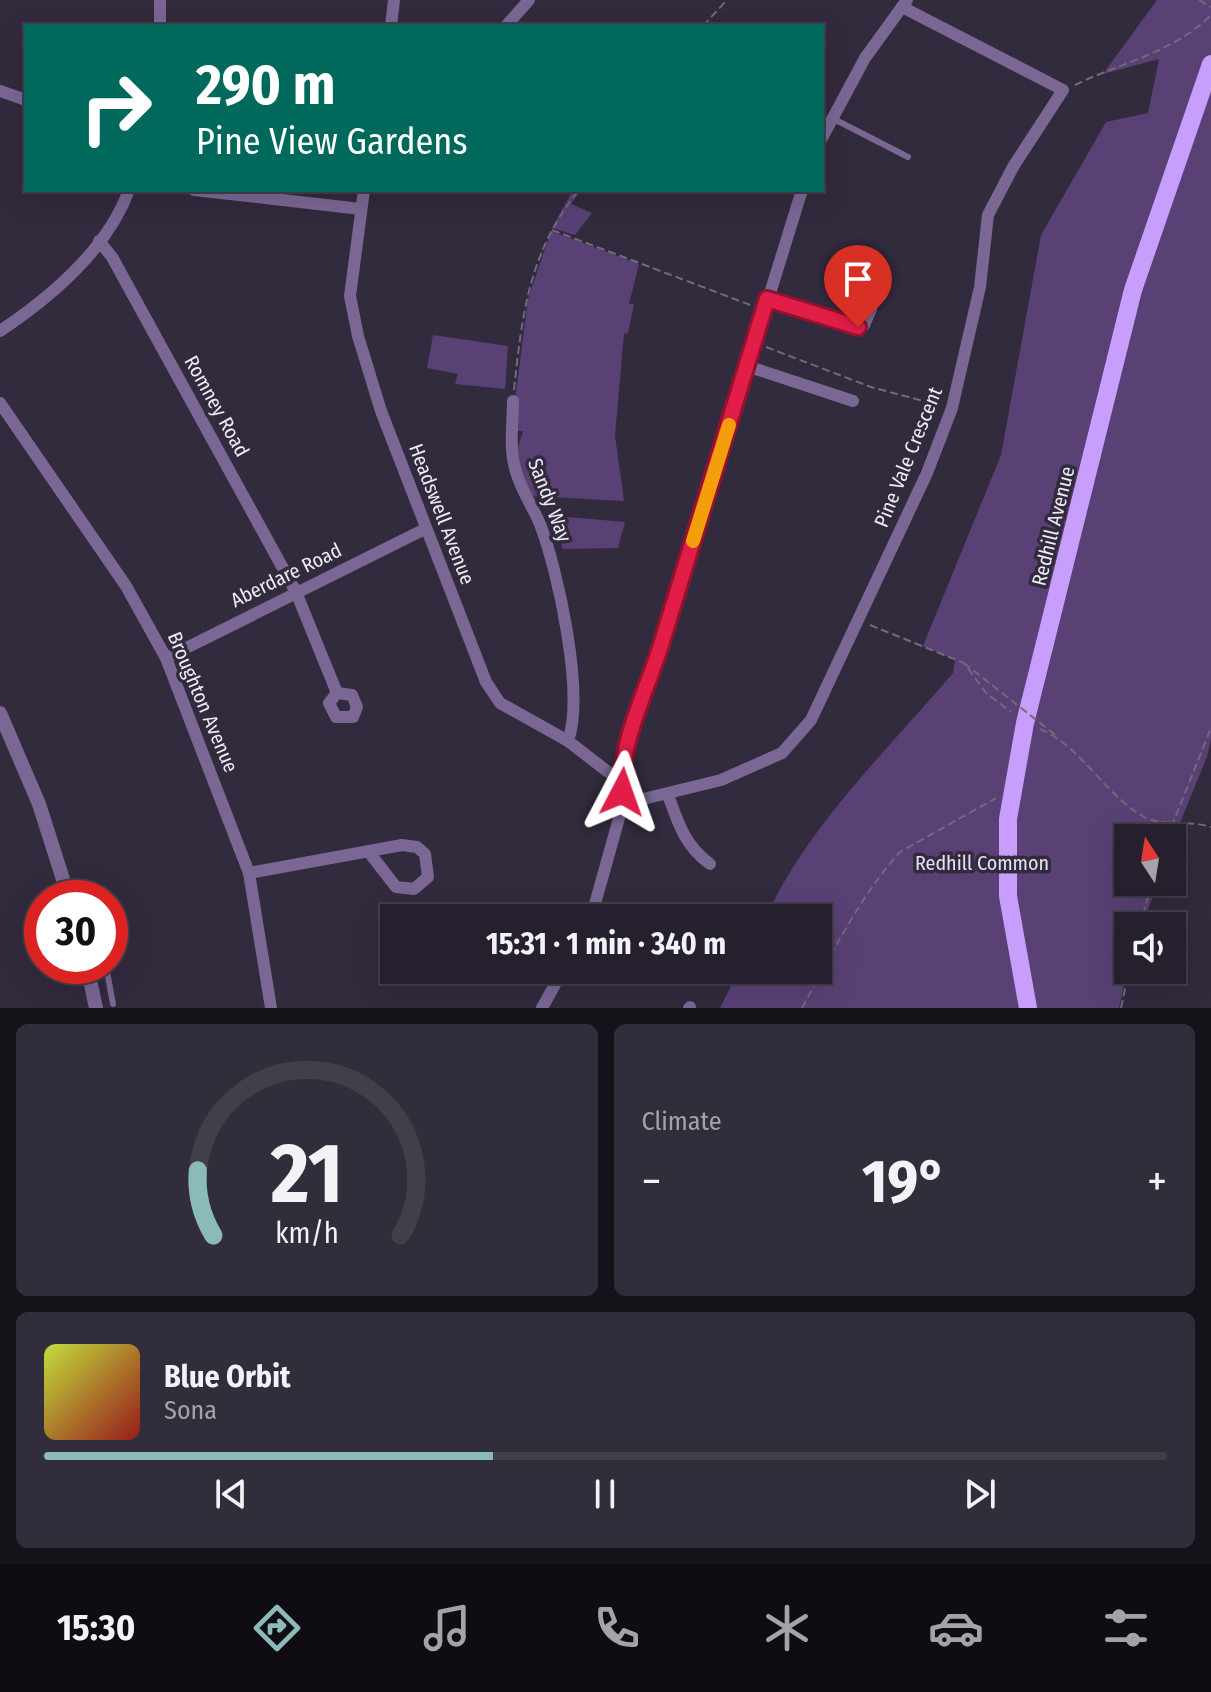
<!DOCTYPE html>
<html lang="en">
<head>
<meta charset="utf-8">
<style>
	body { margin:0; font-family:"Fira Sans Condensed",sans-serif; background:#322d3a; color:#f1f3f6; height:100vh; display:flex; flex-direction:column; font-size:30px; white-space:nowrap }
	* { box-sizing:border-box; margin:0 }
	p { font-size:26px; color:#a4a3aa }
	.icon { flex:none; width:44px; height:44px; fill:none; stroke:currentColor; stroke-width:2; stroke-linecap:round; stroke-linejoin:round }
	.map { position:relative; height:1008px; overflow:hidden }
	.side { display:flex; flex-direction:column; gap:16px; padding:16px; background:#151219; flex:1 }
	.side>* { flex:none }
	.hud { position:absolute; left:24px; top:24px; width:800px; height:168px; border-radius:0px; box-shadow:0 8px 32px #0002,0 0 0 2px #423e4a; background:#00695c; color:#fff; overflow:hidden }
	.needle { width:52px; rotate:348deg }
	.controls { position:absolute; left:1114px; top:824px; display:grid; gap:16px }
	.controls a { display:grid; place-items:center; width:72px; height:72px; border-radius:0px; background:#26202e; box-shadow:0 8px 32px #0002,0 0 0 2px #423e4a; font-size:40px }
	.speed { position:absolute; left:24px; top:880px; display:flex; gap:16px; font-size:40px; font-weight:700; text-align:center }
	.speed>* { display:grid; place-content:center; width:104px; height:104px; border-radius:50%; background:#26202e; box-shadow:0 8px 32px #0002,0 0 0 2px #423e4a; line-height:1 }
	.speed .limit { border:12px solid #d22; background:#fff; color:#111 }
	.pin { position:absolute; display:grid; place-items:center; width:68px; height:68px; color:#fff; margin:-82px -34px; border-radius:50% 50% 50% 0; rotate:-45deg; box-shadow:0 0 8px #0007 }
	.pin .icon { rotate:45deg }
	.me { position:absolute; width:88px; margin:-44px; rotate:4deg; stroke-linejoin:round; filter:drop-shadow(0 0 6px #0008) }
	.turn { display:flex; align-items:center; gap:28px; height:168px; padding:0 40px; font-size:36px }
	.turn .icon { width:104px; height:104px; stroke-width:2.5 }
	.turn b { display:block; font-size:56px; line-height:68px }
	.big { font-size:60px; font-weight:700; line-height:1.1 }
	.side .tile { flex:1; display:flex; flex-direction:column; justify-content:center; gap:12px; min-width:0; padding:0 28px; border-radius:12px; background:#322d3a }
	.side .dial { align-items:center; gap:0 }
	.dial svg { height:208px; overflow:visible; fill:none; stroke:#423e4a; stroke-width:7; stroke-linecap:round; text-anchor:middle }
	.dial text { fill:#f1f3f6; stroke:none }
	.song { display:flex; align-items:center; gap:24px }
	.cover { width:96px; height:96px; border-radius:12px; background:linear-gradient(135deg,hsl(70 70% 55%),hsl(0 70% 35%)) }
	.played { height:8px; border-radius:4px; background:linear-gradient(90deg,#8bbbb9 40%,#423e4a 40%) }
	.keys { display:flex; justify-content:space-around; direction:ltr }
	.heat { display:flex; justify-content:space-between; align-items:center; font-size:44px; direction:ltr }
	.side .tiles { flex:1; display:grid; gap:16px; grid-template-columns:1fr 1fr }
	.tile:last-child { grid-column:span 2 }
	.trip { position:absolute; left:380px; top:904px; width:452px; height:80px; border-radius:0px; background:#26202e; box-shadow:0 8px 32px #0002,0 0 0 2px #423e4a; font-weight:700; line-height:80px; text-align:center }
	.menu { display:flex; height:128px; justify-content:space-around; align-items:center; background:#0f0d12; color:#a4a3aa }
	.menu .icon { width:56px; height:56px }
	.menu .current { color:#8bbbb9 }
	.menu b { font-size:36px; color:#f1f3f6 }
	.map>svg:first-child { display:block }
	.green { fill:#594175 }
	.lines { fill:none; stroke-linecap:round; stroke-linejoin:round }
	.path { stroke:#716a7b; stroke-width:2; stroke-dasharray:8 4; stroke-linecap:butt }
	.service { stroke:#7a6794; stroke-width:6 }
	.minor { stroke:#7a6794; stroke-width:12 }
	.tertiary { stroke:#7a6794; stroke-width:14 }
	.primary { stroke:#c79efb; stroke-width:18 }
	.path-bridge { stroke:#716a7b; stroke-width:2; stroke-dasharray:8 4; stroke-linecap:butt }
	.route-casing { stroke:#92132f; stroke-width:20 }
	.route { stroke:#e11d48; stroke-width:14 }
	.slow { stroke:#f59e0b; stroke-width:14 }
	.labels { text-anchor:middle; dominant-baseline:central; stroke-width:7; stroke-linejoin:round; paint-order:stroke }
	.street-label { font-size:20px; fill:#f0ebf8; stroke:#322a3d }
	.park-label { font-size:20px; fill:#e7e0f2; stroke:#322a3d }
</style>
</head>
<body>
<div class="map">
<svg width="1211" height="1008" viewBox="0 0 1211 1008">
	<rect width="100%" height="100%" fill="#322a3d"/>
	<!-- green -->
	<g class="green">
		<path d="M1157,0H1211V739L1207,757L1172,842V838H1128V882H1158L1142,926H1128V967L1119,1008H720L739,970H818V918H766C804,830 891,746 953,673L955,660L923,646L1001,455L1041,235L1106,122L1148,113L1159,59L1103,74Z"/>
		<polygon points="573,190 581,190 571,204 592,213 575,235 552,228"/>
		<polygon points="551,231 639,264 629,304 634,304 628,333 624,334 615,435 624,501 531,496 516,455 523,431 511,431 528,299"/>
		<polygon points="433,335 508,346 505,389 455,384 458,374 427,368"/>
		<polygon points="546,515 625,522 618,548 563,549 555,524"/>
	</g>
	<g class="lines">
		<!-- path -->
		<g class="path">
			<polyline points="1199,0 1211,7"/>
			<polyline points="703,26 727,0"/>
			<path d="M1075,85C1122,62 1173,53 1211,15"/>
			<polyline points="552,230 753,306"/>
			<polyline points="766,347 871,387 938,405"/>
			<path d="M514,390C522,315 529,251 579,190"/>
			<polyline points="870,625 964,663 986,693 1011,712"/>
			<path d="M1040,729C1081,746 1105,795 1144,817C1159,826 1190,820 1211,827"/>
			<polyline points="1167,838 1211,728"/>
			<polyline points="1139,926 1153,882"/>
			<path d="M802,1008C831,956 859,897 900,852L996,798"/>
			<polyline points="1121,1008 1129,970"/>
		</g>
		<!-- service -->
		<g class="service">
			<polyline points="832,118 908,157"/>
			<polyline points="871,309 882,274"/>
			<polyline points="106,966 113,1004"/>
		</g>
		<!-- minor -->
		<g class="minor">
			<polyline points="160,0 160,26"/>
			<polyline points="391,26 394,0"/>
			<polyline points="506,26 529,0"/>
			<polyline points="0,91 26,100"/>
			<polyline points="822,138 865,58 907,0"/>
			<polyline points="194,190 361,209"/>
			<polyline points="364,190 350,296 358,336 381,411 486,682 500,703 568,741 621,782"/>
			<polyline points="99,241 112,257 296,592 337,693 352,695 357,707 353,717 336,717 329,703 337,693"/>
			<polyline points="767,299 858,327 864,325 871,309"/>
			<path d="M0,331C51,297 107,250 129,190"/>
			<polyline points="747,366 853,401"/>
			<path d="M513,401C513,423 509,447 515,468C520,489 532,505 540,524C558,571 585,694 568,741"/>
			<polyline points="0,403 126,586 166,658 249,873 271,1008"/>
			<polyline points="166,658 425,529"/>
			<path d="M668,795C678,823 685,846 710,864"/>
			<polyline points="623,804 721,780 782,753 811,720 927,473 952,408 980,287 988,215 1013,167 1063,90 902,7"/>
			<polyline points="249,873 402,845 417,847 425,854 428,877 414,889 396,887 368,851"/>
			<polyline points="591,918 623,804 621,768 629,737 659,652 802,190"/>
			<polyline points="542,1008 563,970"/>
			<polyline points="689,1008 690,1007"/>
		</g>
		<!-- tertiary -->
		<g class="tertiary">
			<polyline points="0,713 39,804 69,898"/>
			<polyline points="87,966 96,1008"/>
		</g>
		<!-- primary -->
		<polyline class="primary" points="1028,1008 1008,896 1008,819 1025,723 1133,290 1211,64"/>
		<!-- path-bridge -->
		<polyline class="path-bridge" points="964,663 1058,737"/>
	</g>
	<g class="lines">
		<!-- route casing -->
		<g class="route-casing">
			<path id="route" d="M622,792C620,740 646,693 661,645C697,529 732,414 767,299L858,327"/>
		</g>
		<!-- route -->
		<use href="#route" class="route"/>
		<!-- slow -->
		<polyline class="slow" points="693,541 729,425"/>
	</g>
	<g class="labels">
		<!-- street labels -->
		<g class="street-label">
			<text transform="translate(217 406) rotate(61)">Romney Road</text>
			<text transform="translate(908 457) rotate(-68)">Pine Vale Crescent</text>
			<text transform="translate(550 500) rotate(69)">Sandy Way</text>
			<text transform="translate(442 514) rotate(69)">Headswell Avenue</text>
			<text transform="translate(1053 526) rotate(-76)">Redhill Avenue</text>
			<text transform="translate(286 575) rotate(-26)">Aberdare Road</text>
			<text transform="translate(203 702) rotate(67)">Broughton Avenue</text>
		</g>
		<!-- park labels -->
		<g class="park-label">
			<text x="982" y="863">Redhill Common</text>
		</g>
	</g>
</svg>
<div class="controls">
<a><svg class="needle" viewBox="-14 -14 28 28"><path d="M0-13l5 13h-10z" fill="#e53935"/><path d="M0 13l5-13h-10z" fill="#a4a3aa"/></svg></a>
<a><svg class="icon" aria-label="sound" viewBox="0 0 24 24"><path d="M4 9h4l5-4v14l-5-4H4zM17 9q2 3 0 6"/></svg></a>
</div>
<div class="speed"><div class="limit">30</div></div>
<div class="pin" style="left:858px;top:327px;background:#d93025"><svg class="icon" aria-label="arrive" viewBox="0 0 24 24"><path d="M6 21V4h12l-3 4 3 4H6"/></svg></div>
<svg class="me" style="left:622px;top:792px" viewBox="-20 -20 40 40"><path d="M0-17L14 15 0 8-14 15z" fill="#e11d48" stroke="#fff" stroke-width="4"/></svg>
<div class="trip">15:31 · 1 min · 340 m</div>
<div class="hud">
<div class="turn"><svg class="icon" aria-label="right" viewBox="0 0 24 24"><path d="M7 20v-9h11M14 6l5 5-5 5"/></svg><div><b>290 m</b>Pine View Gardens</div></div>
</div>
</div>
<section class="side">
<div class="tiles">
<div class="tile dial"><svg viewBox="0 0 100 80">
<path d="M14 69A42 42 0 1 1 86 69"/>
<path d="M14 69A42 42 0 0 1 8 44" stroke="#8bbbb9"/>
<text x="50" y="56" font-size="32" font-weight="700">21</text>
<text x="50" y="72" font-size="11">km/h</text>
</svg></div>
<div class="tile"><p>Climate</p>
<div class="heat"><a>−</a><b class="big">19°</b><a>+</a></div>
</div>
<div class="tile">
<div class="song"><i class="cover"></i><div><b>Blue Orbit</b><p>Sona</p></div></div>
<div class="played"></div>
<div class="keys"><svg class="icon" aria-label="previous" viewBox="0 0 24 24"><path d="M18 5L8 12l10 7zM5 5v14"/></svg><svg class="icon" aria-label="pause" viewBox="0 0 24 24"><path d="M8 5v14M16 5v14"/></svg><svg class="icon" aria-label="next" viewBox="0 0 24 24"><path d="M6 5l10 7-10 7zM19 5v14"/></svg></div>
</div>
</div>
</section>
<nav class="menu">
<b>15:30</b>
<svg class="icon current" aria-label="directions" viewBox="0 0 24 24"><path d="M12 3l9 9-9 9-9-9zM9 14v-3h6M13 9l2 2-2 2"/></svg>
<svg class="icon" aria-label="music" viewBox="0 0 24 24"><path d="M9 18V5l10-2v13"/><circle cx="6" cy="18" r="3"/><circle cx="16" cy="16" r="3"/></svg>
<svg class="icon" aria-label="phone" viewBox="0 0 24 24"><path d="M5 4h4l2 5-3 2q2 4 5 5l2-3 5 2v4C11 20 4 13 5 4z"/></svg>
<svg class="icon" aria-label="climate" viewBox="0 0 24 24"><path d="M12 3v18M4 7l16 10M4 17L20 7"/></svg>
<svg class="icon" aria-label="car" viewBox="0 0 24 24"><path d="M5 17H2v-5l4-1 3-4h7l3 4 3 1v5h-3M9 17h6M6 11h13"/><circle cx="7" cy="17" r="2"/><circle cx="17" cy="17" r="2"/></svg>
<svg class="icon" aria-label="filters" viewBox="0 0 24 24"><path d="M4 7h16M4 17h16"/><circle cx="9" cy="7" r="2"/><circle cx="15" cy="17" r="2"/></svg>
</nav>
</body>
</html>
